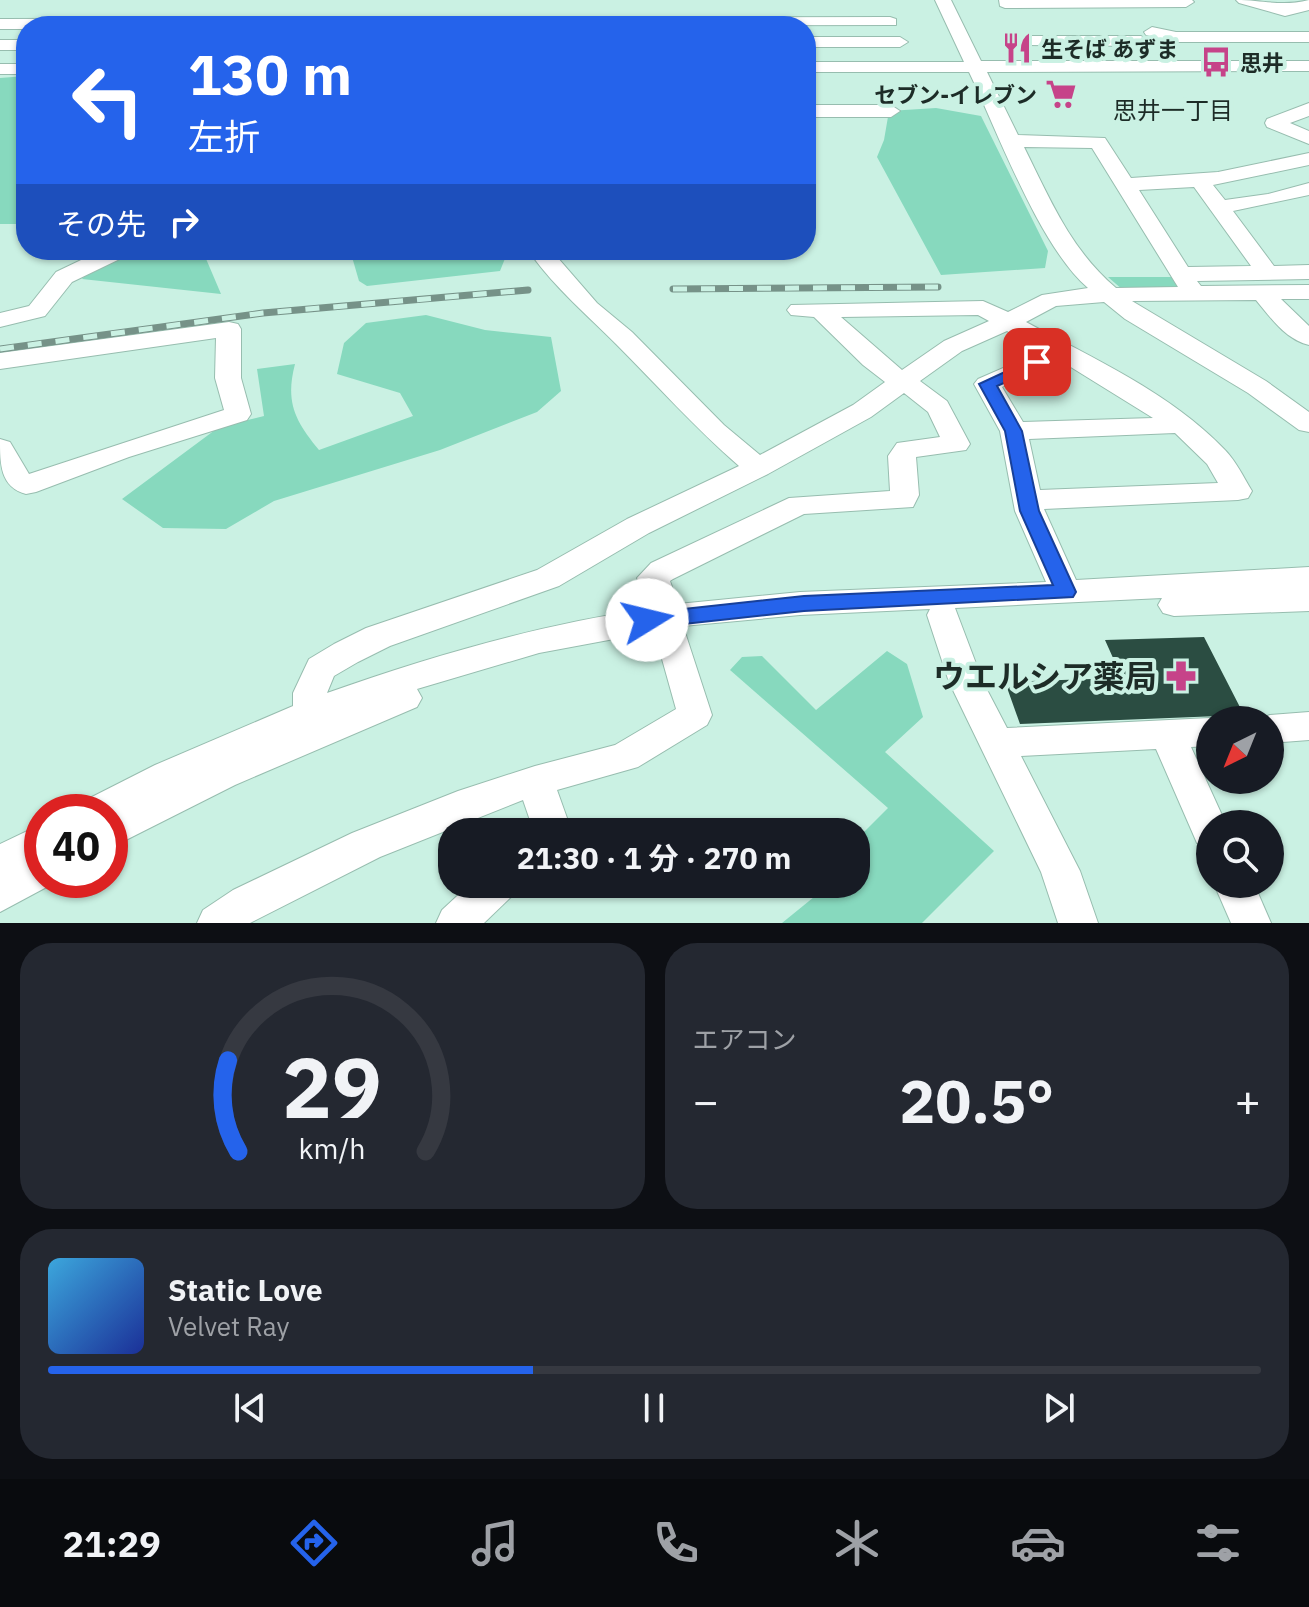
<!DOCTYPE html>
<html lang="ja">
<head>
<meta charset="utf-8">
<style>
	body { margin:0; font-family:"IBM Plex Sans","Noto Sans JP",sans-serif; background:#242831; color:#f1f3f6; height:100vh; display:flex; flex-direction:column; font-size:30px; white-space:nowrap }
	* { box-sizing:border-box; margin:0 }
	p { font-size:26px; color:#9ea1a6 }
	.icon { flex:none; width:44px; height:44px; fill:none; stroke:currentColor; stroke-width:2; stroke-linecap:round; stroke-linejoin:round }
	.map { position:relative; height:923px; overflow:hidden }
	.panel { display:flex; flex-direction:column; gap:20px; padding:20px; background:#0d0f14; flex:1 }
	.panel>* { flex:none }
	.guide { position:absolute; left:16px; top:16px; width:800px; height:244px; border-radius:32px; box-shadow:0 2px 6px #0004; background:#2563eb; color:#fff; overflow:hidden }
	.needle { width:52px; rotate:223deg }
	.controls { position:absolute; left:1196px; top:706px; display:grid; gap:16px }
	.controls a { display:grid; place-items:center; width:88px; height:88px; border-radius:50%; background:#171b24; box-shadow:0 2px 6px #0004; font-size:40px }
	.speed { position:absolute; left:24px; top:794px; display:flex; gap:16px; font-size:40px; font-weight:700; text-align:center }
	.speed>* { display:grid; place-content:center; width:104px; height:104px; border-radius:50%; background:#171b24; box-shadow:0 2px 6px #0004; line-height:1 }
	.speed .limit { border:12px solid #d22; background:#fff; color:#111 }
	.pin { position:absolute; display:grid; place-items:center; width:68px; height:68px; color:#fff; margin:-34px; border-radius:16px; box-shadow:0 4px 12px #0006 }
	.me { position:absolute; width:88px; margin:-44px; rotate:81deg; stroke-linejoin:round; filter:drop-shadow(0 0 6px #0008) }
	.turn { display:flex; align-items:center; gap:28px; height:168px; padding:0 40px; font-size:36px }
	.turn .icon { width:104px; height:104px; stroke-width:2.5 }
	.turn b { display:block; font-size:56px; line-height:68px }
	.then { display:flex; align-items:center; height:76px; padding:0 40px; background:#0003; gap:16px; font-size:30px }
	.big { font-size:60px; font-weight:700; line-height:1.1 }
	.panel .widget { flex:1; display:flex; flex-direction:column; justify-content:center; gap:12px; min-width:0; padding:0 28px; border-radius:32px; background:#242831 }
	.panel .dial { align-items:center; gap:0 }
	.dial svg { height:208px; overflow:visible; fill:none; stroke:#363941; stroke-width:7; stroke-linecap:round; text-anchor:middle }
	.dial text { fill:#f1f3f6; stroke:none }
	.song { display:flex; align-items:center; gap:24px }
	.cover { width:96px; height:96px; border-radius:12px; background:linear-gradient(135deg,hsl(200 70% 55%),hsl(230 70% 35%)) }
	.played { height:8px; border-radius:4px; background:linear-gradient(90deg,#2563eb 40%,#363941 40%) }
	.keys { display:flex; justify-content:space-around; direction:ltr }
	.heat { display:flex; justify-content:space-between; align-items:center; font-size:44px; direction:ltr }
	.panel .tiles { flex:1; display:grid; gap:20px; grid-template-columns:1fr 1fr }
	.widget:last-child { grid-column:span 2 }
	.trip { position:absolute; left:438px; top:818px; width:432px; height:80px; border-radius:32px; background:#171b24; box-shadow:0 2px 6px #0004; font-weight:700; line-height:80px; text-align:center }
	.tab-bar { display:flex; height:128px; justify-content:space-around; align-items:center; background:#090b0e; color:#9ea1a6 }
	.tab-bar .icon { width:56px; height:56px }
	.tab-bar .on { color:#2563eb }
	.tab-bar b { font-size:36px; color:#f1f3f6 }
	.map>svg:first-child { display:block }
	.green { fill:#87d9be }
	.building { fill:#2b4d42 }
	.lines { fill:none; stroke-linecap:round; stroke-linejoin:round }
	.minor-casing { stroke:#97bdaf; stroke-width:2 }
	.minor { fill:#fff; fill-rule:evenodd }
	.rail-casing { stroke:#769288; stroke-width:7 }
	.rail { stroke:#caf1e3; stroke-width:5; stroke-dasharray:14; stroke-linecap:butt }
	.route { fill:#2563eb; stroke:#184099; stroke-width:2 }
	.labels { text-anchor:middle; dominant-baseline:central; stroke-width:8; stroke-linejoin:round; paint-order:stroke }
	.far-poi-label { font-size:22px; font-weight:bold; fill:#1d2c27; stroke:#caf1e3; text-anchor:start }
	.far-neighbourhood-label { font-size:24px; fill:#1d2c27; stroke:#caf1e3 }
	.near-poi-label { font-size:32px; font-weight:bold; fill:#1d2c27; stroke:#caf1e3; text-anchor:end }
</style>
</head>
<body>
<div class="map">
<svg width="1309" height="923" viewBox="0 0 1309 923">
	<rect width="100%" height="100%" fill="#caf1e3"/>
	<!-- green -->
	<g class="green">
		<polygon points="26,76 26,224 0,224 0,78"/>
		<polygon points="936,108 981,116 1048,251 1045,268 941,275 877,157 884,140 889,111"/>
		<polygon points="108,250 207,250 204,254 221,294 82,279"/>
		<polygon points="350,250 500,250 506,256 500,271 367,286 359,281"/>
		<polygon points="1108,277 1177,277 1181,291 1123,290"/>
		<path d="M426,315L485,330L551,337L561,391L537,412L440,450L274,501L226,529L163,528L122,499L219,427L264,416L257,369L295,364C285,402 295,421 319,450L413,416L400,393L337,374L344,343L366,323Z"/>
		<polygon points="887,651 907,664 923,717 885,752 994,851 922,923 782,923 830,884 856,884 856,840 888,808 730,670 742,657 762,656 816,710"/>
	</g>
	<!-- building -->
	<polygon class="building" points="1204,637 1244,715 1020,724 1005,682 1122,678 1105,640"/>
	<g class="lines">
		<!-- minor casing -->
		<g class="minor-casing">
			<g id="minor">
				<path d="M935,0H951L981,61H1309V71L987,72L1018,135L1105,138L1131,178L1218,172L1309,153V165L1213,185L1225,200L1268,194L1309,183V195L1233,211L1274,266L1309,265V279L1197,281L1201,286L1309,285V299H1281L1309,326V345C1286,340 1270,317 1256,300L1132,301L1266,381L1309,412V432L1299,430L1248,393L1125,319L1104,302L1056,306L1026,322C1094,359 1171,393 1225,450C1236,461 1244,478 1252,491L1248,498L1238,500L1044,509L1076,580L1309,567V611L1174,616L1163,613L1158,605L1162,598L955,608L983,682L1007,728L1210,718L1216,720H1210V746L1191,747L1226,824H1210V847L1197,843L1156,749L1021,756L1080,871L1098,923H1058L1041,872L949,682L927,615L930,609L800,615L683,626L712,715L707,725L638,767L557,790L572,832H534L523,800L380,857L250,923H197L203,910L233,890L352,833L458,791L535,766L615,745L676,709L655,634L657,631L539,653L417,689L422,698L417,707L235,785L110,848V812H78L84,801L155,765L293,706V693L309,659L334,644L366,628L537,570L627,519L739,466C695,428 657,385 616,344C586,314 553,286 528,250H551L597,303L632,332L724,425L760,455L853,405L885,382L863,365L814,317L791,315L787,310L791,305L983,301L1008,312L1042,295L1088,288C1039,246 998,132 969,72H806V62H964ZM1024,147L1092,148L1178,287L1116,288C1070,249 1050,199 1024,147ZM1194,187L1251,266L1188,267L1139,190ZM978,315L989,321L944,341L902,370L841,317ZM1007,331L1042,351L978,379L974,384L1000,431L1015,511L1046,582L800,592L678,604L670,581L673,579L804,514L913,507L919,495L916,457L966,450L970,444L947,401L920,381L962,351ZM1061,361L1153,418L1023,422L1002,387ZM904,393L928,412L940,437L897,443L888,456L890,491L789,498L651,563L637,578L647,609C538,625 431,656 327,693L334,676L358,662L390,646L559,586L649,533L768,474L871,417ZM1175,433L1207,464L1218,483L1040,490L1029,439Z"/>
				<polygon points="999,0 1192,0 1194,2 1186,7 1005,8 1000,6"/>
				<path d="M1236,0C1264,0 1281,7 1309,0V10L1285,16L1239,3Z"/>
				<polygon points="890,17 896,19 896,25 26,26 26,29 0,29 0,19"/>
				<polygon points="1152,27 1176,32 1309,32 1309,42 1176,42 1146,35 1144,32"/>
				<polygon points="1030,36 1141,36 1149,41 1141,46 1024,45 1022,41 1024,37"/>
				<polygon points="806,37 900,37 908,42 900,47 806,47"/>
				<rect x="0" y="40" width="26" height="10"/>
				<rect x="0" y="64" width="26" height="10"/>
				<polygon points="1309,103 1309,116 1290,123 1309,131 1309,144 1267,127 1265,123 1267,119"/>
				<polygon points="806,105 891,105 900,111 891,117 806,117"/>
				<polygon points="102,250 131,250 128,255 72,282 45,316 0,327 0,313 29,306 56,272"/>
				<path d="M229,322L238,324L241,329V378L251,414L247,420L129,457L36,492L26,494C0,487 0,464 0,439L10,442L29,474L224,410L215,378L216,338L0,369V353Z"/>
				<polygon points="1309,712 1309,740 1270,743 1270,720 1257,720 1270,715"/>
				<polygon points="42,824 42,880 56,882 0,912 0,844"/>
				<polygon points="470,884 518,884 512,896 484,923 436,923 442,910"/>
				<polygon points="1214,884 1254,884 1271,923 1231,923"/>
			</g>
		</g>
		<!-- minor -->
		<use href="#minor" class="minor"/>
		<!-- rail casing -->
		<g class="rail-casing">
			<g id="rail">
				<polyline points="673,289 938,287"/>
				<polyline points="0,349 263,313 528,290"/>
			</g>
		</g>
		<!-- rail -->
		<use href="#rail" class="rail"/>
	</g>
	<!-- route -->
	<polygon class="route" points="1037,357 1045,362 1042,366 997,386 1022,431 1039,511 1076,592 1073,597 804,611 647,628 639,626 636,620 639,615 647,613 804,596 1053,585 1020,511 1005,431 979,384"/>
	<!-- icons -->
	<defs>
		<g id="restaurant-bare" transform="scale(2.4)"><path d="M-5-6h1v4h1v-4h1v4h1v-4h1v5L-1.5 .5V6h-2V.5L-5-1ZM5-6V6H3V1.5H1.5Q1.5-4 5-6Z" fill="#c64389" stroke="#caf1e3" stroke-width="2.5" paint-order="stroke"/></g>
		<g id="bus-bare" transform="scale(2.4)"><path d="M-5-6H5V4H4V6H2V4H-2V6H-4V4H-5ZM-3.5-4V0h7V-4ZM-3.5 1.2v1.5H-2V1.2ZM2 1.2v1.5H3.5V1.2Z" fill="#c64389" stroke="#caf1e3" stroke-width="2.5" paint-order="stroke"/></g>
		<g id="supermarket-bare" transform="scale(2.4)"><path d="M-6-5.5h2.5l.6 2H6L4.5 2H-2.5L-4.4-4H-6ZM-1.5 3.2a1.3 1.3 0 1 0 .1 0ZM3 3.2a1.3 1.3 0 1 0 .1 0Z" fill="#c64389" stroke="#caf1e3" stroke-width="2.5" paint-order="stroke"/></g>
		<g id="pharmacy-bare" transform="scale(2.4)"><path d="M-2-6h4v4h4v4h-4v4h-4v-4h-4v-4h4Z" fill="#c64389" stroke="#caf1e3" stroke-width="2.5" paint-order="stroke"/></g>
	</defs>
	<g fill-rule="evenodd">
		<use href="#restaurant-bare" x="1017" y="48"/>
		<use href="#bus-bare" x="1216" y="62"/>
		<use href="#supermarket-bare" x="1061" y="94"/>
		<use href="#pharmacy-bare" x="1181" y="676"/>
	</g>
	<g class="labels">
		<!-- far-poi labels -->
		<g class="far-poi-label">
			<text x="1041" y="48">生そば あずま</text>
			<text x="1240" y="62">思井</text>
			<text x="1037" y="94" text-anchor="end">セブン-イレブン</text>
		</g>
		<!-- far-neighbourhood labels -->
		<g class="far-neighbourhood-label">
			<text x="1173" y="110">思井一丁目</text>
		</g>
		<!-- near-poi labels -->
		<g class="near-poi-label">
			<text x="1157" y="676">ウエルシア薬局</text>
		</g>
	</g>
</svg>
<div class="controls">
<a><svg class="needle" viewBox="-14 -14 28 28"><path d="M0-13l5 13h-10z" fill="#e53935"/><path d="M0 13l5-13h-10z" fill="#9ea1a6"/></svg></a>
<a><svg class="icon" aria-label="search" viewBox="0 0 24 24"><circle cx="10" cy="10" r="6"/><path d="M15 15l6 6"/></svg></a>
</div>
<div class="speed"><div class="limit">40</div></div>
<div class="pin" style="left:1037px;top:362px;background:#d93025"><svg class="icon" aria-label="arrive" viewBox="0 0 24 24"><path d="M6 21V4h12l-3 4 3 4H6"/></svg></div>
<svg class="me" style="left:647px;top:620px" viewBox="-20 -20 40 40"><circle r="19" fill="#fff"/><path d="M0-13L10 11 0 6-10 11z" fill="#2563eb"/></svg>
<div class="trip">21:30 · 1 分 · 270 m</div>
<div class="guide">
<div class="turn"><svg class="icon" aria-label="left" viewBox="0 0 24 24"><path d="M17 20v-9H6M10 6l-5 5 5 5"/></svg><div><b>130 m</b>左折</div></div>
<div class="then">その先<svg class="icon" aria-label="right" viewBox="0 0 24 24"><path d="M7 20v-9h11M14 6l5 5-5 5"/></svg></div>
</div>
</div>
<section class="panel">
<div class="tiles">
<div class="widget dial"><svg viewBox="0 0 100 80">
<path d="M14 69A42 42 0 1 1 86 69"/>
<path d="M14 69A42 42 0 0 1 10 34" stroke="#2563eb"/>
<text x="50" y="56" font-size="32" font-weight="700">29</text>
<text x="50" y="72" font-size="11">km/h</text>
</svg></div>
<div class="widget"><p>エアコン</p>
<div class="heat"><a>−</a><b class="big">20.5°</b><a>+</a></div>
</div>
<div class="widget">
<div class="song"><i class="cover"></i><div><b>Static Love</b><p>Velvet Ray</p></div></div>
<div class="played"></div>
<div class="keys"><svg class="icon" aria-label="previous" viewBox="0 0 24 24"><path d="M18 5L8 12l10 7zM5 5v14"/></svg><svg class="icon" aria-label="pause" viewBox="0 0 24 24"><path d="M8 5v14M16 5v14"/></svg><svg class="icon" aria-label="next" viewBox="0 0 24 24"><path d="M6 5l10 7-10 7zM19 5v14"/></svg></div>
</div>
</div>
</section>
<nav class="tab-bar">
<b>21:29</b>
<svg class="icon on" aria-label="directions" viewBox="0 0 24 24"><path d="M12 3l9 9-9 9-9-9zM9 14v-3h6M13 9l2 2-2 2"/></svg>
<svg class="icon" aria-label="music" viewBox="0 0 24 24"><path d="M9 18V5l10-2v13"/><circle cx="6" cy="18" r="3"/><circle cx="16" cy="16" r="3"/></svg>
<svg class="icon" aria-label="phone" viewBox="0 0 24 24"><path d="M5 4h4l2 5-3 2q2 4 5 5l2-3 5 2v4C11 20 4 13 5 4z"/></svg>
<svg class="icon" aria-label="climate" viewBox="0 0 24 24"><path d="M12 3v18M4 7l16 10M4 17L20 7"/></svg>
<svg class="icon" aria-label="car" viewBox="0 0 24 24"><path d="M5 17H2v-5l4-1 3-4h7l3 4 3 1v5h-3M9 17h6M6 11h13"/><circle cx="7" cy="17" r="2"/><circle cx="17" cy="17" r="2"/></svg>
<svg class="icon" aria-label="filters" viewBox="0 0 24 24"><path d="M4 7h16M4 17h16"/><circle cx="9" cy="7" r="2"/><circle cx="15" cy="17" r="2"/></svg>
</nav>
</body>
</html>
